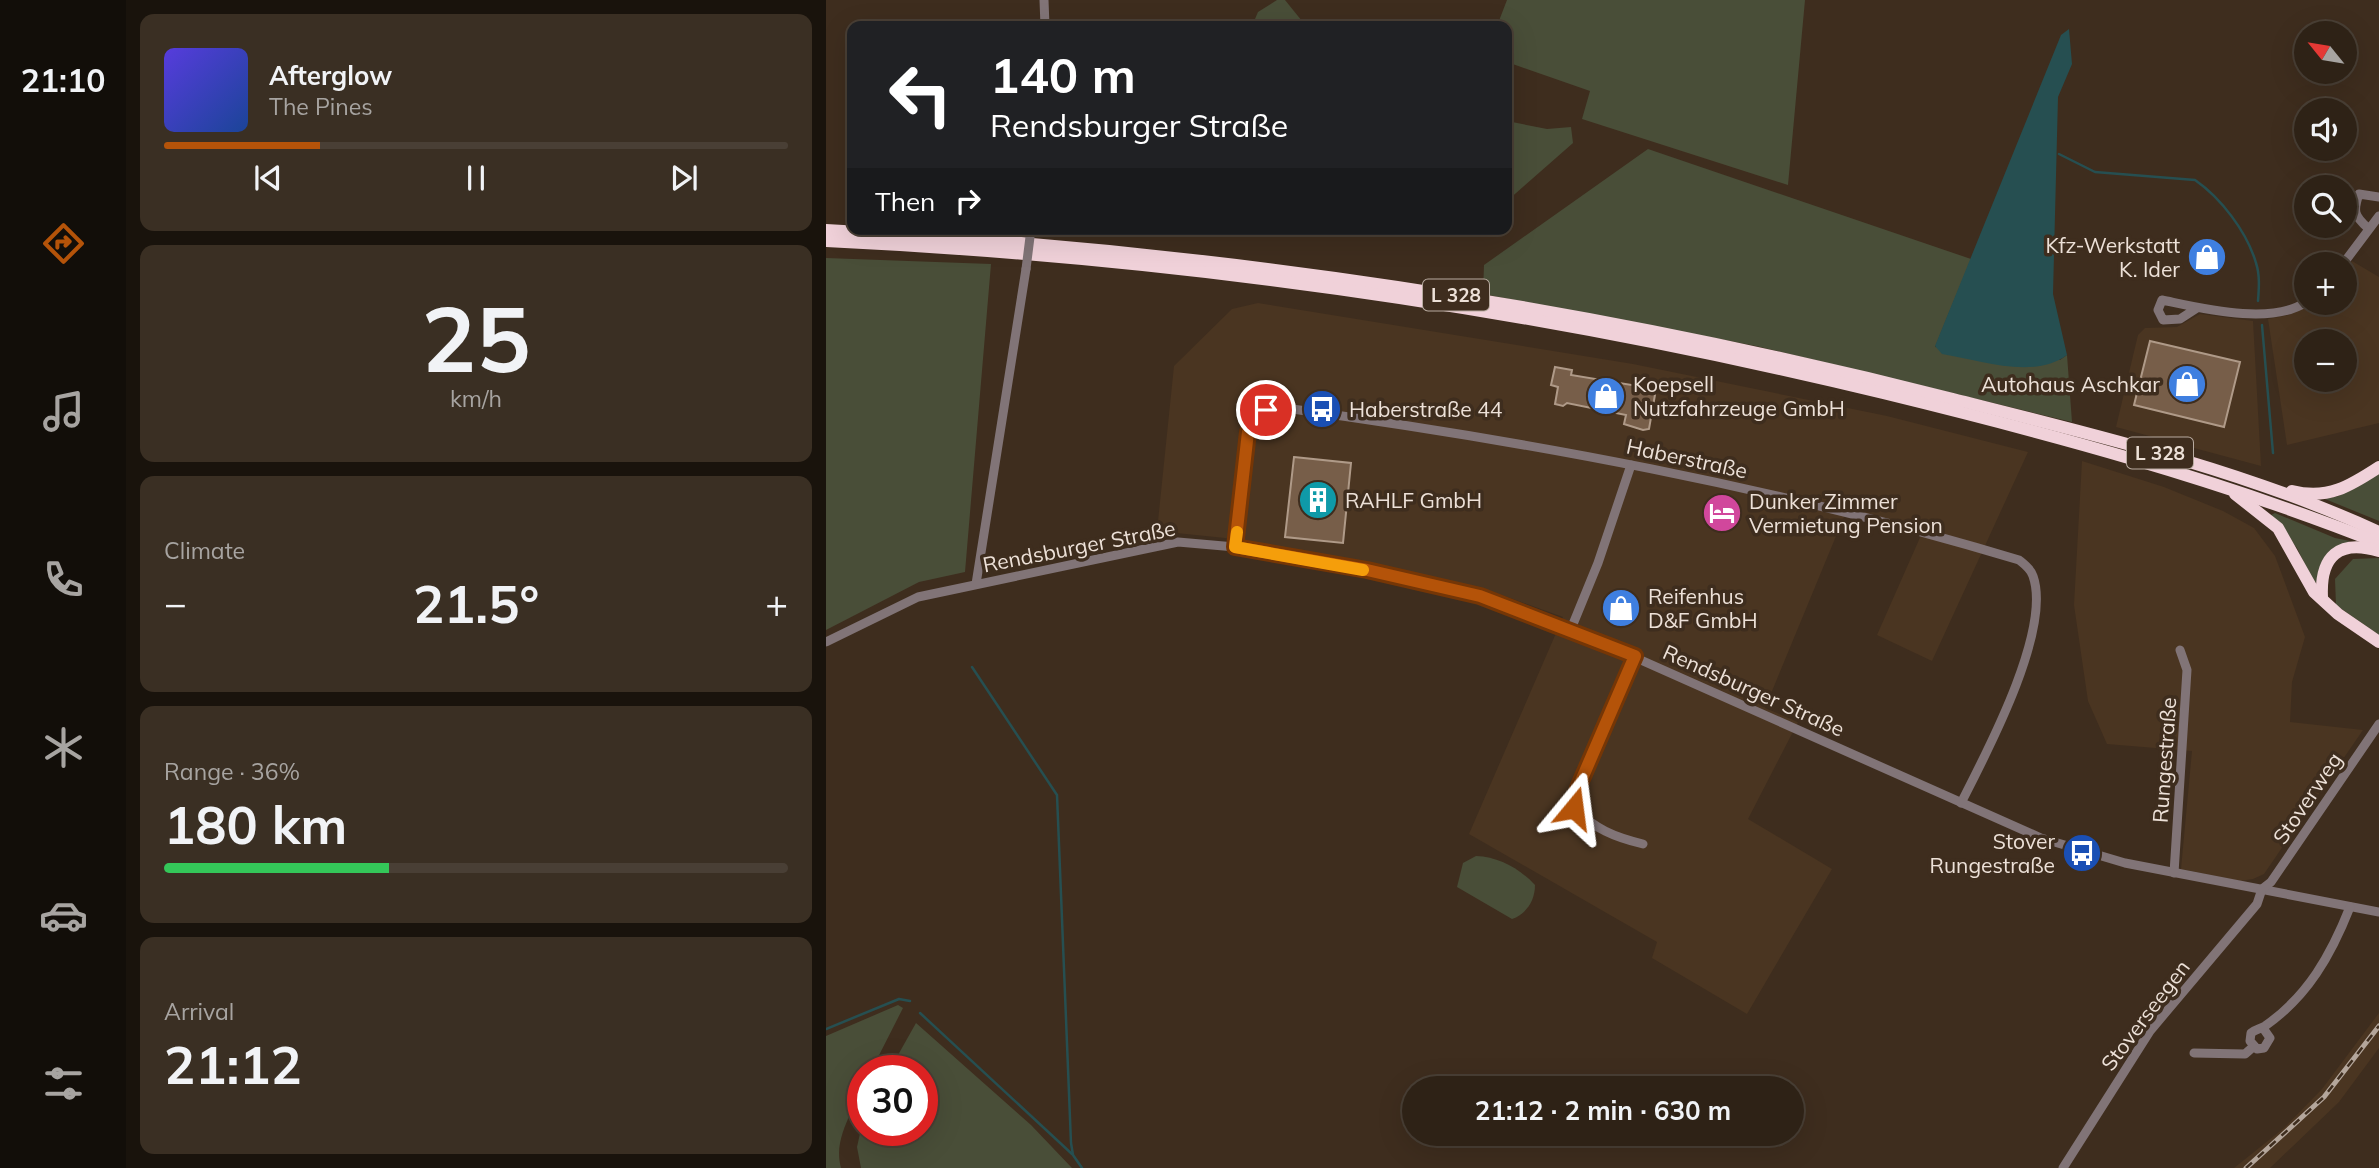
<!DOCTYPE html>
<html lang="en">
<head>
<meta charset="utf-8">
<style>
	body { margin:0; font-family:Mulish,sans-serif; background:#3a2f23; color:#f1f3f6; height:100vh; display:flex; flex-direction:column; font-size:26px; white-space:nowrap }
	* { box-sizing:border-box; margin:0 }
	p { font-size:23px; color:#a7a4a1 }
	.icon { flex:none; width:38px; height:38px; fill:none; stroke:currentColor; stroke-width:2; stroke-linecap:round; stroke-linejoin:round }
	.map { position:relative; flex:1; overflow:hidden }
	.panel { display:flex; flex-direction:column; gap:14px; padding:14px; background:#19130c; width:700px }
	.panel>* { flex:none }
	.banner { position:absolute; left:21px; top:21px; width:665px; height:214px; border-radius:14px; box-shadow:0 7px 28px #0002,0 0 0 2px #493f35; background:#202124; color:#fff; overflow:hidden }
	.needle { width:46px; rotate:300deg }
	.buttons { position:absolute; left:1468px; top:21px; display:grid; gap:14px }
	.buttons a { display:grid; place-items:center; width:63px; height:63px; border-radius:50%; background:#2e2216; box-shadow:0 7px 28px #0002,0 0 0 2px #493f35; font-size:35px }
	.speed { position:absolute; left:21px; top:1055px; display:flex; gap:14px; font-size:35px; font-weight:700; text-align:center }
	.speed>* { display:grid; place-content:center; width:91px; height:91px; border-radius:50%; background:#2e2216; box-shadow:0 7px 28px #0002,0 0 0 2px #493f35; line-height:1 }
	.speed .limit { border:10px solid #d22; background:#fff; color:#111 }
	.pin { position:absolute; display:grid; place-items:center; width:60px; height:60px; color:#fff; margin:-30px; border:4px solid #fff; border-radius:50%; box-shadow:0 2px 7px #0007 }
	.me { position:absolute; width:77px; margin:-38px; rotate:16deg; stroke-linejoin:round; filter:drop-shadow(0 0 5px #0008) }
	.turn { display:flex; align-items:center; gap:24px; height:147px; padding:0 28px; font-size:32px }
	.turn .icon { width:91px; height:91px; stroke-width:2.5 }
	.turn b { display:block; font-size:49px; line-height:60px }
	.then { display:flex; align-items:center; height:66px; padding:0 28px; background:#0003; gap:14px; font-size:26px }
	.big { font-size:52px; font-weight:700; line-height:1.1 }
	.panel .tile { flex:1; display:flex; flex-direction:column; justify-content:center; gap:10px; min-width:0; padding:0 24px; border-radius:14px; background:#3a2f23 }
	.panel .dial { align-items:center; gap:0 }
	.dial b { font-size:91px; line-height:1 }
	.song { display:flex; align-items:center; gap:21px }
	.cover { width:84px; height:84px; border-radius:10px; background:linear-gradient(135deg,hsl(250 70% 55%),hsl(220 70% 35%)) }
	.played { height:7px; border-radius:4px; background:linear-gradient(90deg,#b45309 25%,#493f35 25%) }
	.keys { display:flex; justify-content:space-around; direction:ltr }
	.heat { display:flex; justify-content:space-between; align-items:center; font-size:38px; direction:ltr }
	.charge { height:10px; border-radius:5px; background:linear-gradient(90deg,#34c759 36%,#493f35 0) }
	.trip { position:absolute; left:576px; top:1076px; width:402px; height:70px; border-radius:35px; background:#2e2216; box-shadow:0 7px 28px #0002,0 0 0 2px #493f35; font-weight:700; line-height:70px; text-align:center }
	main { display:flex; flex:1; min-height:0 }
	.menu { display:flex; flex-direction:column; width:126px; justify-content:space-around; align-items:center; background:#120e09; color:#a7a4a1 }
	.menu .icon { width:49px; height:49px }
	.menu .current { color:#b45309 }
	.menu b { font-size:32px; color:#f1f3f6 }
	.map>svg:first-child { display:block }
	.built { fill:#4a3521; fill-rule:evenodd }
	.green { fill:#494e38 }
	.water { fill:#264f51 }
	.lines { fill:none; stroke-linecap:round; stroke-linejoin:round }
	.stream { stroke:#264f51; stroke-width:2.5 }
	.building { fill:#775e49; stroke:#af9a88; stroke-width:2 }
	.minor { stroke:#817477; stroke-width:9 }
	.highway { stroke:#f0d1d9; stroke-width:12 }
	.rail-casing { stroke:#b4a69b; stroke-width:5 }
	.rail { stroke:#3e2d1e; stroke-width:2.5; stroke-dasharray:8; stroke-linecap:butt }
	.minor-bridge { stroke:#817477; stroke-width:9 }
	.route-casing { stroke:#753606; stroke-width:18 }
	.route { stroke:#b45309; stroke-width:12 }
	.slow { stroke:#f59e0b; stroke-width:12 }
	.labels { text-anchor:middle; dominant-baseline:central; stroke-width:7; stroke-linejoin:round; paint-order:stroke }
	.shield { fill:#3e2d1e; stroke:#b8aba0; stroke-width:2 }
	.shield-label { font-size:19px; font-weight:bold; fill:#ede1d8 }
	.poi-label { font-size:21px; fill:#ede1d8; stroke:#3e2d1e; text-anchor:start }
	.street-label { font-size:21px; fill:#ede1d8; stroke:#3e2d1e }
</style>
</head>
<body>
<main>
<nav class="menu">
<b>21:10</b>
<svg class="icon current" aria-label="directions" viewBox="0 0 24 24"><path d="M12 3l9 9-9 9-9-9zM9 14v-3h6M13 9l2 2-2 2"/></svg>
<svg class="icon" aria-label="music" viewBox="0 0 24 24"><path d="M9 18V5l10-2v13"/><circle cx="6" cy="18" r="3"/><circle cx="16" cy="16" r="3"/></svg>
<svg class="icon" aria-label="phone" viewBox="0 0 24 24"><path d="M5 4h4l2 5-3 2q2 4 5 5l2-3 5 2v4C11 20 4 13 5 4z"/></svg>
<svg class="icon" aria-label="climate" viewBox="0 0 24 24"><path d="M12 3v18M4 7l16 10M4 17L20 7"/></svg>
<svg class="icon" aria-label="car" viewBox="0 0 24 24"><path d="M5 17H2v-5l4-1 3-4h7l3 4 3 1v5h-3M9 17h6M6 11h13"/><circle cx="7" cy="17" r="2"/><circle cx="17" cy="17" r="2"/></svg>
<svg class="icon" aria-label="filters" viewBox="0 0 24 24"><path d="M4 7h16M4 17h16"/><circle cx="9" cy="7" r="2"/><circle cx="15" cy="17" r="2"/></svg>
</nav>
<section class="panel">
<div class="tile">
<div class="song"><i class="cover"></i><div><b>Afterglow</b><p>The Pines</p></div></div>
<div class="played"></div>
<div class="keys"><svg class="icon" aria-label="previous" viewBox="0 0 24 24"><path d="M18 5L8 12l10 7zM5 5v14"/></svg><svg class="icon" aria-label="pause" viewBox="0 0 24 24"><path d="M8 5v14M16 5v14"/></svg><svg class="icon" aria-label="next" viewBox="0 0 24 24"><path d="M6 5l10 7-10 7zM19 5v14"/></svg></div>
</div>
<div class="tile dial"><b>25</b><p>km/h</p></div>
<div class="tile"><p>Climate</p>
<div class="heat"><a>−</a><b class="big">21.5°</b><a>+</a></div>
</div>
<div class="tile"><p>Range · 36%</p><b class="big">180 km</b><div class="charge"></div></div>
<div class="tile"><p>Arrival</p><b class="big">21:12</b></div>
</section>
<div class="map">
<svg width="1553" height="1168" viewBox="0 0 1553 1168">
	<rect width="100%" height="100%" fill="#3e2d1e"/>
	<!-- built -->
	<g class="built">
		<path d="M1526,261L1553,277V423L1461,445L1442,319L1463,315L1488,303H1519V271ZM1480,341H1519V380H1480Z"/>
		<polygon points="432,303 807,364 1061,416 1202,452 1106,661 1051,635 1096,533 1020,512 939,708 972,722 922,819 1006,869 921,1014 826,958 831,942 643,834 737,617 656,588 399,538 331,531 348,366 406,309"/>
		<polygon points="1374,314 1427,321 1435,466 1290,427 1312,335 1319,328 1351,327"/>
		<polygon points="1256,461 1338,487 1397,511 1428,528 1449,556 1479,637 1466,682 1464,722 1537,730 1438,874 1427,879 1414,881 1355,869 1366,751 1281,744 1262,701 1248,605"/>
		<polygon points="1553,1013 1553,1048 1513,1102 1444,1168 1408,1168 1458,1128 1496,1089"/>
	</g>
	<!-- green -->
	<g class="green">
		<polygon points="451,0 459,0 480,26 426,26 432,12"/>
		<polygon points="681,0 979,0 962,185 756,119 764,91 681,62 681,26 671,26"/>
		<polygon points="681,121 721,129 745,127 747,143 681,201"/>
		<polygon points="822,149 1145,259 1109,347 1234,360 1241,355 1246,422 930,346 657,294 658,265"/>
		<polygon points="0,258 165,264 139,572 93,582 0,630"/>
		<polygon points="1553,471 1553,521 1499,499 1513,496"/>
		<polygon points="1449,513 1509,538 1524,541 1508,549 1491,582 1488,583 1471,548 1445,515"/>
		<polygon points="1553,558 1553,635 1510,605 1509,579 1527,559"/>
		<path d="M650,856C673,857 693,868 709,885C709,901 700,914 686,919L631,887L637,863Z"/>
		<path d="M72,1005L77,1008L45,1071H37C37,1104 5,1132 15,1168H0V1036Z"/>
		<polygon points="90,1023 205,1125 246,1168 35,1168 31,1147 37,1120 37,1130 96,1130 96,1071 63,1071"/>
	</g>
	<!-- water -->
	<path class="water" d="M1243,29L1246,64L1232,97L1227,294L1241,355C1207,380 1154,360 1116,354L1109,346L1235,35Z"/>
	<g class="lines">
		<!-- stream -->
		<g class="stream">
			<path d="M1233,154L1269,172L1369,180C1395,198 1421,232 1430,263C1434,275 1433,288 1432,301"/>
			<polyline points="1436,325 1447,453"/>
			<polyline points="146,667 231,795 245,1143 247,1155 256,1168"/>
			<polyline points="94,1013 246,1154"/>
			<polyline points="0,1029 73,999 84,1001"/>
		</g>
	</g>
	<!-- building -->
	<g class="building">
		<polygon points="1388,247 1390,267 1375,268 1373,248"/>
		<polygon points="1324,341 1414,362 1398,427 1308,405"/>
		<polygon points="729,367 746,370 745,375 830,389 823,429 817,430 798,424 800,415 741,403 737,406 729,404 732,387 725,385"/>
		<polygon points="468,457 525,463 517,543 459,537"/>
		<polygon points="784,596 812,605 807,621 779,611"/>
	</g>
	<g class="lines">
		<!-- minor -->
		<g class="minor">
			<polyline points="218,0 219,26"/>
			<path d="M1542,228C1528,216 1527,211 1533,194L1553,197"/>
			<polyline points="1517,264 1553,216"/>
			<path d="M1371,308L1354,319L1337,320L1332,310L1336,300C1375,308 1445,326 1480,302"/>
			<path d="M409,547L422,432L431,416L452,407C702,441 951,487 1193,560C1198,564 1205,569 1207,576C1226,630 1161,752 1135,803"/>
			<polyline points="150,584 200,269"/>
			<polyline points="745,629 772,563 805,465"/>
			<polyline points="0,642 92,597 352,542 409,547 541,570 654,596 745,629 1215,838 1299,863 1553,912"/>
			<path d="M809,656L752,788L748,808C769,829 788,837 817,844"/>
			<polyline points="1348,873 1361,670 1354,650"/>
			<path d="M1437,1028L1444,1038L1438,1048L1431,1049L1424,1041L1425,1033C1430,1029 1434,1029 1439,1026C1482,996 1505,955 1524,907"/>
			<polyline points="1368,1053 1419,1054 1427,1047"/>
			<polyline points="1237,1168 1324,1031 1431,904 1436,889 1445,882 1553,724"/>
		</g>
		<!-- highway -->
		<g class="highway">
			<path d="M0,230C380,249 758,305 1127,399C1270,435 1418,470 1553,532"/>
			<path d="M0,241C356,258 710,309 1057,393C1225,434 1392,479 1553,543"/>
			<path d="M1466,491C1502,500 1524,486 1553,467"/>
			<polyline points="1409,494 1452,528 1488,592 1512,614 1553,642"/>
			<path d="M1496,597C1494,556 1513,539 1553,551"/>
		</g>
		<!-- rail casing -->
		<g class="rail-casing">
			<polyline id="rail" points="1420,1168 1498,1097 1553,1026"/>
		</g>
		<!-- rail -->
		<use href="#rail" class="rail"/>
		<!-- minor-bridge -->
		<polyline class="minor-bridge" points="200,269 204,237"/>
	</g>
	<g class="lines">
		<!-- route casing -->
		<g class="route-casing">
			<polyline id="route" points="440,410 431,416 422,432 409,547 541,570 654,596 809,656 752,788 748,808"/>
		</g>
		<!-- route -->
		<use href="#route" class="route"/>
		<!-- slow -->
		<polyline class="slow" points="411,532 409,547 537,570"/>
	</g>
	<!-- icons -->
	<defs>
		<g id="shop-disc" transform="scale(2.0125)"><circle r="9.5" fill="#3f7fe0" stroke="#3e2d1e"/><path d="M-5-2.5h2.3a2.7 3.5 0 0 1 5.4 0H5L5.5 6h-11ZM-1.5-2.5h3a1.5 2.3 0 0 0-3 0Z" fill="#fff"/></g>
		<g id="bus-disc" transform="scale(2.0125)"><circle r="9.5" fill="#1a4fb4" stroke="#3e2d1e"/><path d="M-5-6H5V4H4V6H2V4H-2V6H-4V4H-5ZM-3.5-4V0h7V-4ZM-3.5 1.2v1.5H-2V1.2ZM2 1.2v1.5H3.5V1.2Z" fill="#fff"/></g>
		<g id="building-disc" transform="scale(2.0125)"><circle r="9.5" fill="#0f9aa8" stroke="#3e2d1e"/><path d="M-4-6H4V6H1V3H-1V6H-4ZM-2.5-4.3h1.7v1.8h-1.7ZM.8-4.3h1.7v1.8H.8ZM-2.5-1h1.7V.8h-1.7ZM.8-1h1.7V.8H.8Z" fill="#fff"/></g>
		<g id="hotel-disc" transform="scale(2.0125)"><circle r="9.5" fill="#d1479c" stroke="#3e2d1e"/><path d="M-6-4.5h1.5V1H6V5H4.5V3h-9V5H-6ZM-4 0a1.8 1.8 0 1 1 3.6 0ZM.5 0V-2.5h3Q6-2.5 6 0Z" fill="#fff"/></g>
	</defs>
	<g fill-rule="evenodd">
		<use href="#shop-disc" x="1381" y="257"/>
		<use href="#shop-disc" x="1361" y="384"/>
		<use href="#shop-disc" x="780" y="396"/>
		<use href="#bus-disc" x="496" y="409"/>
		<use href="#building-disc" x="492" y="500"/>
		<use href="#hotel-disc" x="896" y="513"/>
		<use href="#shop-disc" x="795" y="608"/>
		<use href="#bus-disc" x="1256" y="853"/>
	</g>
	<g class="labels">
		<!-- shield labels -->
		<g class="shield">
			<rect x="597" y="279.5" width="66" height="31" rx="5"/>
			<rect x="1301" y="437.5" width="66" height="31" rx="5"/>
		</g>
		<g class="shield-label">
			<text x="630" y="295">L 328</text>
			<text x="1334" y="453">L 328</text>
		</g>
		<!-- poi labels -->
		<g class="poi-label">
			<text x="1354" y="245" text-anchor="end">Kfz-Werkstatt<tspan x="1354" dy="24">K. Ider</tspan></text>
			<text x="807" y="384">Koepsell<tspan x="807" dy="24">Nutzfahrzeuge GmbH</tspan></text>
			<text x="1334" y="384" text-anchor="end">Autohaus Aschkar</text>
			<text x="523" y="409">Haberstraße 44</text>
			<text x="519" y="500">RAHLF GmbH</text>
			<text x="923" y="501">Dunker Zimmer<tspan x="923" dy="24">Vermietung Pension</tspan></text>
			<text x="822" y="596">Reifenhus<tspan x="822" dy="24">D&amp;F GmbH</tspan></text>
			<text x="1229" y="841" text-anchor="end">Stover<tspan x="1229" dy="24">Rungestraße</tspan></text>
		</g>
		<!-- street labels -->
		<g class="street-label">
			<text transform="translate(861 458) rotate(12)">Haberstraße</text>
			<text transform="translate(253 546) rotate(-11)">Rendsburger Straße</text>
			<text transform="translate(928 690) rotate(24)">Rendsburger Straße</text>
			<text transform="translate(1338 760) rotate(-86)">Rungestraße</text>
			<text transform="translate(1481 798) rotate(-56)">Stoverweg</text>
			<text transform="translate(1319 1015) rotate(-53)">Stoverseegen</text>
		</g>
	</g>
</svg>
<div class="buttons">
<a><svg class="needle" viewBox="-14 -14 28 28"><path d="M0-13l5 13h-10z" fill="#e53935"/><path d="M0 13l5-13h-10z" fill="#a7a4a1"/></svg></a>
<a><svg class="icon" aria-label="sound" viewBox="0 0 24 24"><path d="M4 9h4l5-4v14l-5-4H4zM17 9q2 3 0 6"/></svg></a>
<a><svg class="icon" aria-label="search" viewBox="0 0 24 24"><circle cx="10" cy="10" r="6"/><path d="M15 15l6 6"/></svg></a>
<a>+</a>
<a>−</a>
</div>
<div class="speed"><div class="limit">30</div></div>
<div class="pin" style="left:440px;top:410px;background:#d93025"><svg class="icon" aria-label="arrive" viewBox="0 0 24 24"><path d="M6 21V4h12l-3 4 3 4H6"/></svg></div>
<svg class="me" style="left:748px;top:808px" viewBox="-20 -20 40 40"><path d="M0-17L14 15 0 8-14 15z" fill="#b45309" stroke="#fff" stroke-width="4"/></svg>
<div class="trip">21:12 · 2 min · 630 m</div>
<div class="banner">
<div class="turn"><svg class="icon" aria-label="left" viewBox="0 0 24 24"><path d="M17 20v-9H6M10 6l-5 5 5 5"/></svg><div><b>140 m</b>Rendsburger Straße</div></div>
<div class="then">Then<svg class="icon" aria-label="right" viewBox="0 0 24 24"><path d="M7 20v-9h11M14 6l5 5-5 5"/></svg></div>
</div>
</div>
</main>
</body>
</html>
